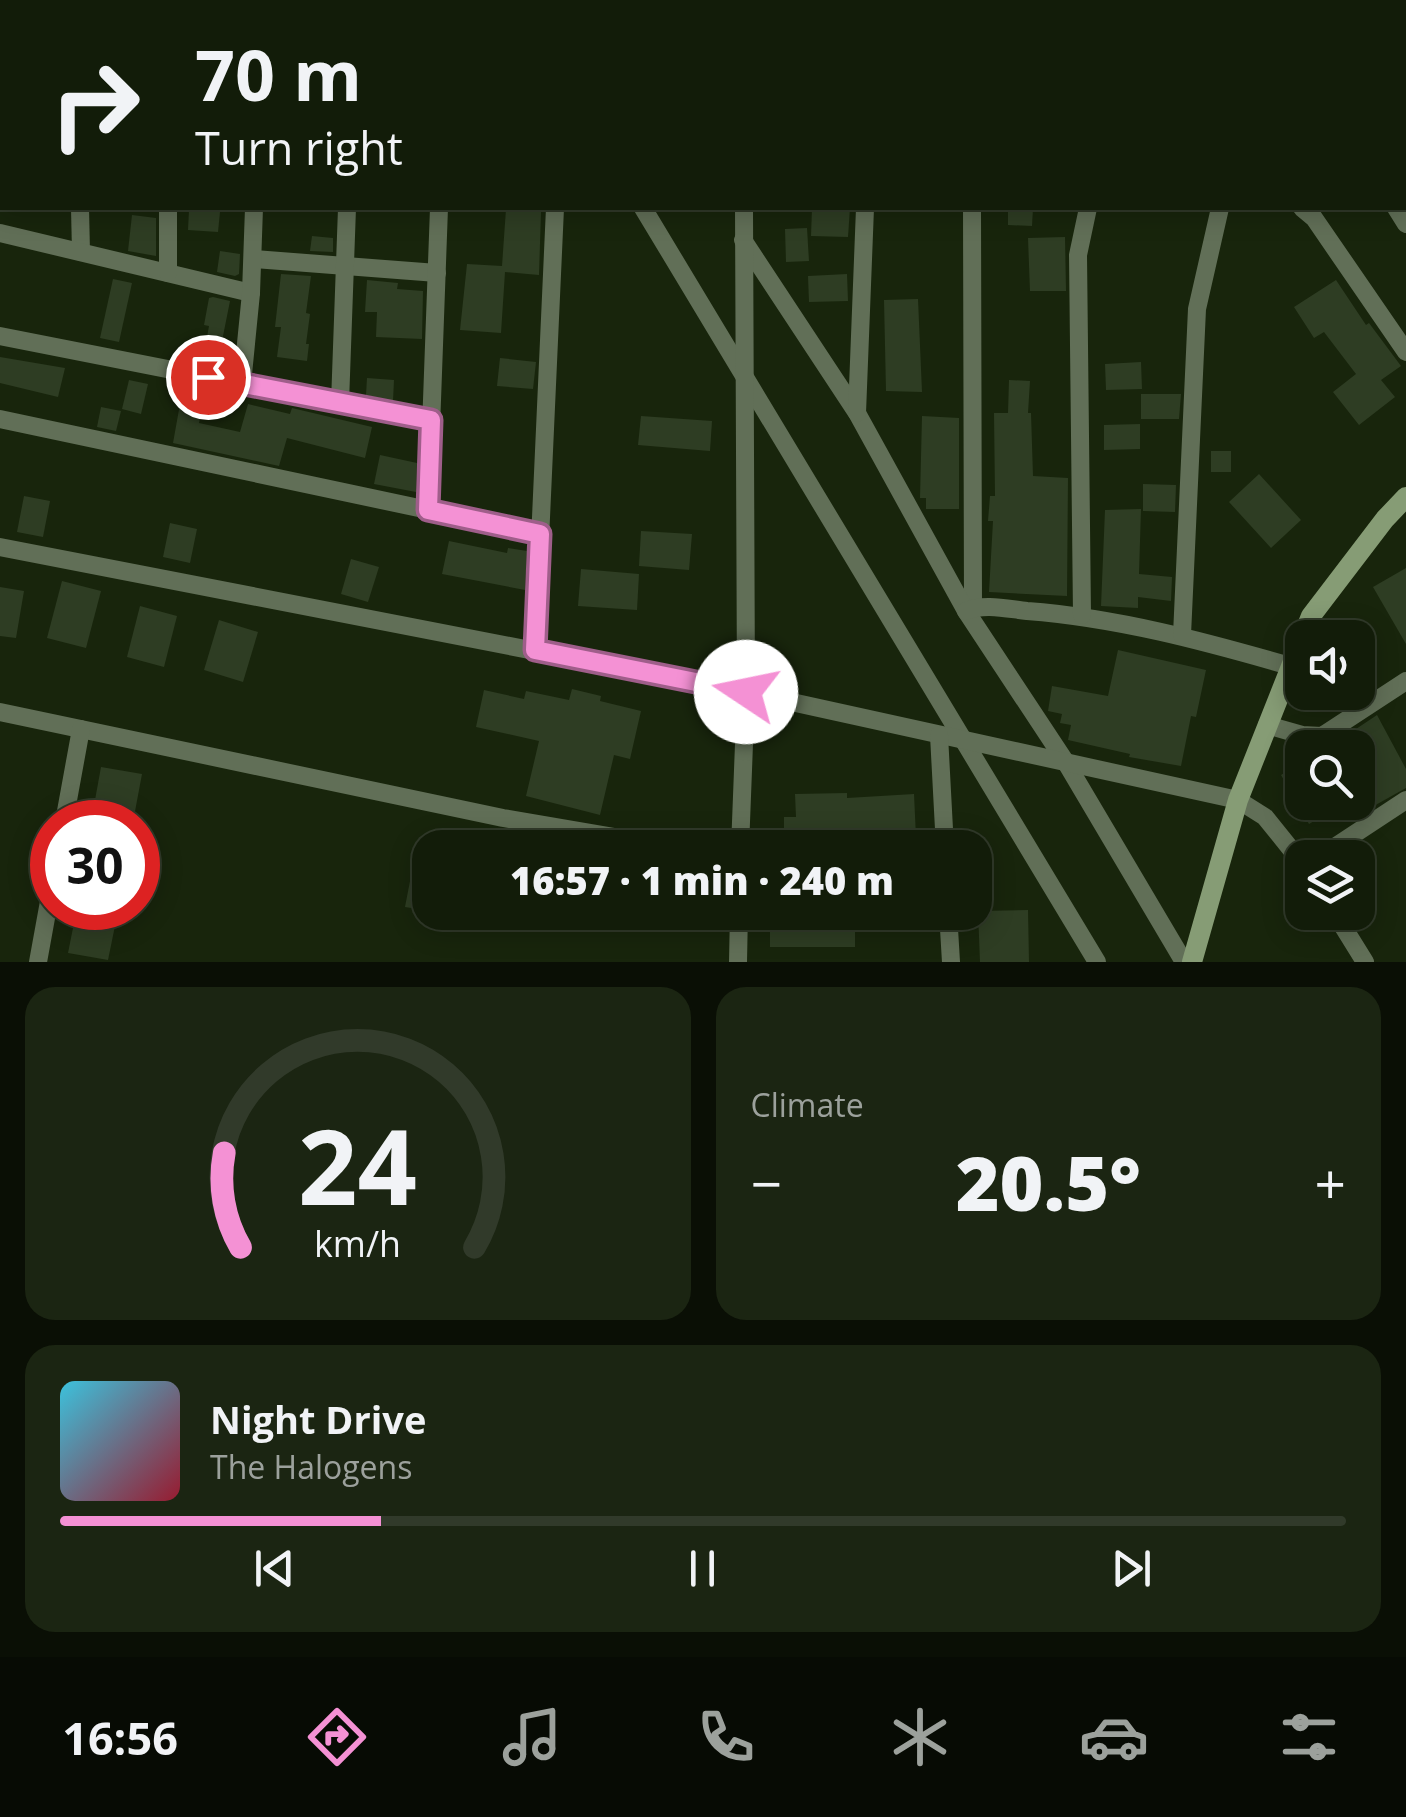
<!DOCTYPE html>
<html lang="en">
<head>
<meta charset="utf-8">
<style>
	body { margin:0; font-family:"Open Sans",sans-serif; background:#1b2512; color:#f1f3f6; height:100vh; display:flex; flex-direction:column; font-size:38px; white-space:nowrap }
	* { box-sizing:border-box; margin:0 }
	p { font-size:32px; color:#9ca19c }
	.icon { flex:none; width:55px; height:55px; fill:none; stroke:currentColor; stroke-width:2; stroke-linecap:round; stroke-linejoin:round }
	.map { position:relative; height:962px; overflow:hidden }
	.details { display:flex; flex-direction:column; gap:25px; padding:25px; background:#0a0f05; flex:1 }
	.details>* { flex:none }
	.guide { position:absolute; left:0px; top:0px; width:1408px; height:210px; box-shadow:0 5px 25px #0003,0 0 0 2px #313a2a; background:#121c09; color:#f1f3f6; overflow:hidden }
	.fabs { position:absolute; left:1285px; top:620px; display:grid; gap:20px }
	.fabs a { display:grid; place-items:center; width:90px; height:90px; border-radius:20px; background:#121c09; box-shadow:0 5px 25px #0003,0 0 0 2px #313a2a; font-size:50px }
	.speed { position:absolute; left:30px; top:800px; display:flex; gap:20px; font-size:50px; font-weight:700; text-align:center }
	.speed>* { display:grid; place-content:center; width:130px; height:130px; border-radius:50%; background:#121c09; box-shadow:0 5px 25px #0003,0 0 0 2px #313a2a; line-height:1 }
	.speed .limit { border:15px solid #d22; background:#fff; color:#111 }
	.pin { position:absolute; display:grid; place-items:center; width:85px; height:85px; color:#fff; margin:-42px; border:5px solid #fff; border-radius:50%; box-shadow:0 2px 10px #0007 }
	.me { position:absolute; width:110px; margin:-55px; rotate:281deg; stroke-linejoin:round; filter:drop-shadow(0 0 8px #0008) }
	.turn { display:flex; align-items:center; gap:35px; height:210px; padding:0 30px; font-size:45px }
	.turn .icon { width:130px; height:130px; stroke-width:2.5 }
	.turn b { display:block; font-size:70px; line-height:85px }
	.big { font-size:75px; font-weight:800; line-height:1.1 }
	.details .card { flex:1; display:flex; flex-direction:column; justify-content:center; gap:15px; min-width:0; padding:0 35px; border-radius:30px; background:#1b2512 }
	.details .dial { align-items:center; gap:0 }
	.dial svg { height:260px; overflow:visible; fill:none; stroke:#313a2a; stroke-width:7; stroke-linecap:round; text-anchor:middle }
	.dial text { fill:#f1f3f6; stroke:none }
	.song { display:flex; align-items:center; gap:30px }
	.cover { width:120px; height:120px; border-radius:15px; background:linear-gradient(135deg,hsl(190 70% 55%),hsl(350 70% 35%)) }
	.played { height:10px; border-radius:5px; background:linear-gradient(90deg,#f491d4 25%,#313a2a 25%) }
	.keys { display:flex; justify-content:space-around; direction:ltr }
	.heat { display:flex; justify-content:space-between; align-items:center; font-size:55px; direction:ltr }
	.details .tiles { flex:1; display:grid; gap:25px; grid-template-columns:1fr 1fr }
	.card:last-child { grid-column:span 2 }
	.trip { position:absolute; left:412px; top:830px; width:580px; height:100px; border-radius:30px; background:#121c09; box-shadow:0 5px 25px #0003,0 0 0 2px #313a2a; font-weight:800; line-height:100px; text-align:center }
	.menu { display:flex; height:160px; justify-content:space-around; align-items:center; background:#070b04; color:#9ca19c }
	.menu .icon { width:70px; height:70px }
	.menu .active { color:#f491d4 }
	.menu b { font-size:45px; color:#f1f3f6 }
	.map>svg:first-child { display:block }
	.building { fill:#2e3d23 }
	.lines { fill:none; stroke-linecap:round; stroke-linejoin:round }
	.street { stroke:#616f57; stroke-width:18 }
	.secondary { stroke:#869c75; stroke-width:20 }
	.route-casing { stroke:#9f5e8a; stroke-width:25 }
	.route { stroke:#f491d4; stroke-width:18 }
</style>
</head>
<body>
<div class="map">
<svg width="1406" height="962" viewBox="0 0 1406 962">
	<rect width="100%" height="100%" fill="#18250c"/>
	<!-- building -->
	<g class="building">
		<polygon points="812,208 850,208 848,237 811,236"/>
		<polygon points="1008,208 1033,208 1032,226 1008,225"/>
		<polygon points="506,209 541,212 539,275 505,272 501,333 460,330 467,264 502,266"/>
		<polygon points="189,210 220,212 218,232 188,230"/>
		<polygon points="132,215 156,218 156,256 128,251"/>
		<polygon points="807,228 809,261 786,262 785,229"/>
		<polygon points="312,236 333,238 333,252 310,251"/>
		<polygon points="1065,237 1066,291 1030,291 1028,238"/>
		<polygon points="220,251 240,254 239,274 235,276 217,272"/>
		<polygon points="281,274 311,276 306,313 310,314 306,344 309,344 307,361 277,357 281,327 275,327"/>
		<polygon points="847,274 848,301 809,302 808,276"/>
		<polygon points="113,279 132,283 119,342 100,338"/>
		<polygon points="367,280 398,283 397,289 423,291 422,339 376,337 377,312 365,312"/>
		<polygon points="1336,280 1366,325 1369,323 1401,366 1381,380 1395,397 1359,425 1333,392 1356,374 1324,332 1314,338 1294,307"/>
		<polygon points="213,297 230,301 220,351 205,348 209,326 204,325 209,298"/>
		<polygon points="918,299 922,392 886,391 884,300"/>
		<polygon points="0,357 65,368 58,397 0,383"/>
		<polygon points="500,358 536,362 533,389 497,386"/>
		<polygon points="1141,362 1142,389 1106,390 1105,364"/>
		<polygon points="367,378 394,380 393,401 366,395"/>
		<polygon points="129,380 148,384 141,414 122,409"/>
		<polygon points="1009,380 1030,381 1028,413 1031,413 1033,476 1068,478 1067,596 989,592 993,521 988,521 990,496 995,496 994,413 1008,413"/>
		<polygon points="1141,394 1181,394 1179,419 1141,419"/>
		<polygon points="180,404 202,408 199,423 240,432 248,404 290,414 292,408 372,427 365,458 287,438 279,466 173,443"/>
		<polygon points="101,407 121,411 116,431 97,427"/>
		<polygon points="641,416 712,421 710,451 638,445"/>
		<polygon points="922,416 959,418 959,509 926,509 926,498 920,498"/>
		<polygon points="1140,424 1140,449 1104,450 1104,425"/>
		<rect x="1211" y="451" width="20" height="21"/>
		<polygon points="380,455 417,463 416,492 374,484"/>
		<polygon points="1259,474 1301,520 1271,548 1229,502"/>
		<polygon points="1143,484 1176,485 1175,512 1143,511"/>
		<polygon points="24,496 50,501 43,537 17,532"/>
		<polygon points="1141,509 1139,574 1172,577 1171,601 1138,597 1138,608 1101,606 1105,510"/>
		<polygon points="170,523 197,529 190,563 163,557"/>
		<polygon points="641,531 692,534 689,570 639,566"/>
		<polygon points="449,541 507,553 508,548 527,551 525,590 442,574"/>
		<polygon points="351,559 379,567 368,602 341,594"/>
		<polygon points="1406,568 1406,644 1373,587"/>
		<polygon points="581,569 639,574 637,610 578,606"/>
		<polygon points="62,581 101,591 86,648 47,638"/>
		<polygon points="0,587 24,591 16,638 0,636"/>
		<polygon points="140,606 177,616 164,667 127,657"/>
		<polygon points="219,620 258,632 243,682 204,670"/>
		<polygon points="1118,650 1206,670 1196,717 1191,716 1181,766 1129,757 1130,754 1068,740 1071,725 1060,723 1062,714 1048,711 1052,686 1108,696"/>
		<polygon points="572,689 601,696 600,701 641,711 630,759 614,755 600,815 526,796 539,741 476,727 484,690 524,699 526,691 569,700"/>
		<polygon points="1377,715 1406,769 1406,788 1363,812 1358,803 1358,769 1372,761 1356,729"/>
		<polygon points="1302,762 1302,802 1347,802 1309,824 1281,775"/>
		<polygon points="101,767 142,774 133,822 91,822"/>
		<polygon points="847,793 847,798 914,794 916,837 784,840 784,817 796,817 795,794"/>
		<polygon points="410,881 430,884 430,911 405,907"/>
		<polygon points="1028,910 1029,962 980,962 978,911"/>
		<rect x="770" y="912" width="85" height="35"/>
		<polygon points="76,913 116,921 108,960 68,953"/>
	</g>
	<g class="lines">
		<!-- street -->
		<g class="street">
			<polyline points="80,0 80,2"/>
			<polyline points="513,0 515,2"/>
			<polyline points="1263,0 1265,2"/>
			<polyline points="170,2 170,0"/>
			<polyline points="258,2 258,0"/>
			<polyline points="355,2 355,0"/>
			<polyline points="444,2 444,0"/>
			<polyline points="757,2 758,0"/>
			<polyline points="901,2 902,0"/>
			<polyline points="1021,2 1021,0"/>
			<polyline points="80,208 81,252"/>
			<polyline points="643,208 1097,962"/>
			<polyline points="972,208 973,608"/>
			<polyline points="1302,208 1314,218 1406,352"/>
			<polyline points="1396,208 1406,224"/>
			<polyline points="0,233 251,293"/>
			<polyline points="743,240 857,413 966,611 1065,761 1184,962"/>
			<polyline points="254,259 437,273"/>
			<polyline points="168,273 168,208"/>
			<polyline points="0,336 431,421"/>
			<polyline points="242,384 251,293 254,208"/>
			<polyline points="340,403 347,208"/>
			<polyline points="857,413 865,208"/>
			<polyline points="0,419 541,534"/>
			<polyline points="428,510 439,208"/>
			<polyline points="0,547 746,692 1238,800 1265,817 1302,863"/>
			<path d="M966,611C984,603 1008,609 1027,611C1118,618 1203,641 1290,666"/>
			<polyline points="1082,615 1078,255 1088,208"/>
			<polyline points="1182,635 1197,309 1220,208"/>
			<polyline points="535,650 555,208"/>
			<polyline points="0,712 503,818 679,848"/>
			<polyline points="1267,725 1302,735 1322,736 1406,681"/>
			<polyline points="939,735 945,848"/>
			<polyline points="64,822 81,729"/>
			<polyline points="740,848 746,692 744,208"/>
			<polyline points="1318,858 1406,800"/>
			<polyline points="948,912 951,962"/>
			<polyline points="1334,912 1365,962"/>
			<polyline points="38,962 52,885"/>
			<polyline points="738,962 739,912"/>
		</g>
		<!-- secondary -->
		<polyline class="secondary" points="1192,962 1238,800 1311,616 1385,519 1406,497"/>
	</g>
	<g class="lines">
		<!-- route casing -->
		<g class="route-casing">
			<polyline id="route" points="208,377 431,420 428,510 540,534 535,650 746,692"/>
		</g>
		<!-- route -->
		<use href="#route" class="route"/>
	</g>
</svg>
<div class="fabs">
<a><svg class="icon" aria-label="sound" viewBox="0 0 24 24"><path d="M4 9h4l5-4v14l-5-4H4zM17 9q2 3 0 6"/></svg></a>
<a><svg class="icon" aria-label="search" viewBox="0 0 24 24"><circle cx="10" cy="10" r="6"/><path d="M15 15l6 6"/></svg></a>
<a><svg class="icon" aria-label="layers" viewBox="0 0 24 24"><path d="M12 4l9 5-9 5-9-5zM3 14l9 5 9-5"/></svg></a>
</div>
<div class="speed"><div class="limit">30</div></div>
<div class="pin" style="left:208px;top:377px;background:#d93025"><svg class="icon" aria-label="arrive" viewBox="0 0 24 24"><path d="M6 21V4h12l-3 4 3 4H6"/></svg></div>
<svg class="me" style="left:746px;top:692px" viewBox="-20 -20 40 40"><circle r="19" fill="#fff"/><path d="M0-13L10 11 0 6-10 11z" fill="#f491d4"/></svg>
<div class="trip">16:57 · 1 min · 240 m</div>
<div class="guide">
<div class="turn"><svg class="icon" aria-label="right" viewBox="0 0 24 24"><path d="M7 20v-9h11M14 6l5 5-5 5"/></svg><div><b>70 m</b>Turn right</div></div>
</div>
</div>
<section class="details">
<div class="tiles">
<div class="card dial"><svg viewBox="0 0 100 80">
<path d="M14 69A42 42 0 1 1 86 69"/>
<path d="M14 69A42 42 0 0 1 9 40" stroke="#f491d4"/>
<text x="50" y="56" font-size="32" font-weight="700">24</text>
<text x="50" y="72" font-size="11">km/h</text>
</svg></div>
<div class="card"><p>Climate</p>
<div class="heat"><a>−</a><b class="big">20.5°</b><a>+</a></div>
</div>
<div class="card">
<div class="song"><i class="cover"></i><div><b>Night Drive</b><p>The Halogens</p></div></div>
<div class="played"></div>
<div class="keys"><svg class="icon" aria-label="previous" viewBox="0 0 24 24"><path d="M18 5L8 12l10 7zM5 5v14"/></svg><svg class="icon" aria-label="pause" viewBox="0 0 24 24"><path d="M8 5v14M16 5v14"/></svg><svg class="icon" aria-label="next" viewBox="0 0 24 24"><path d="M6 5l10 7-10 7zM19 5v14"/></svg></div>
</div>
</div>
</section>
<nav class="menu">
<b>16:56</b>
<svg class="icon active" aria-label="directions" viewBox="0 0 24 24"><path d="M12 3l9 9-9 9-9-9zM9 14v-3h6M13 9l2 2-2 2"/></svg>
<svg class="icon" aria-label="music" viewBox="0 0 24 24"><path d="M9 18V5l10-2v13"/><circle cx="6" cy="18" r="3"/><circle cx="16" cy="16" r="3"/></svg>
<svg class="icon" aria-label="phone" viewBox="0 0 24 24"><path d="M5 4h4l2 5-3 2q2 4 5 5l2-3 5 2v4C11 20 4 13 5 4z"/></svg>
<svg class="icon" aria-label="climate" viewBox="0 0 24 24"><path d="M12 3v18M4 7l16 10M4 17L20 7"/></svg>
<svg class="icon" aria-label="car" viewBox="0 0 24 24"><path d="M5 17H2v-5l4-1 3-4h7l3 4 3 1v5h-3M9 17h6M6 11h13"/><circle cx="7" cy="17" r="2"/><circle cx="17" cy="17" r="2"/></svg>
<svg class="icon" aria-label="filters" viewBox="0 0 24 24"><path d="M4 7h16M4 17h16"/><circle cx="9" cy="7" r="2"/><circle cx="15" cy="17" r="2"/></svg>
</nav>
</body>
</html>
